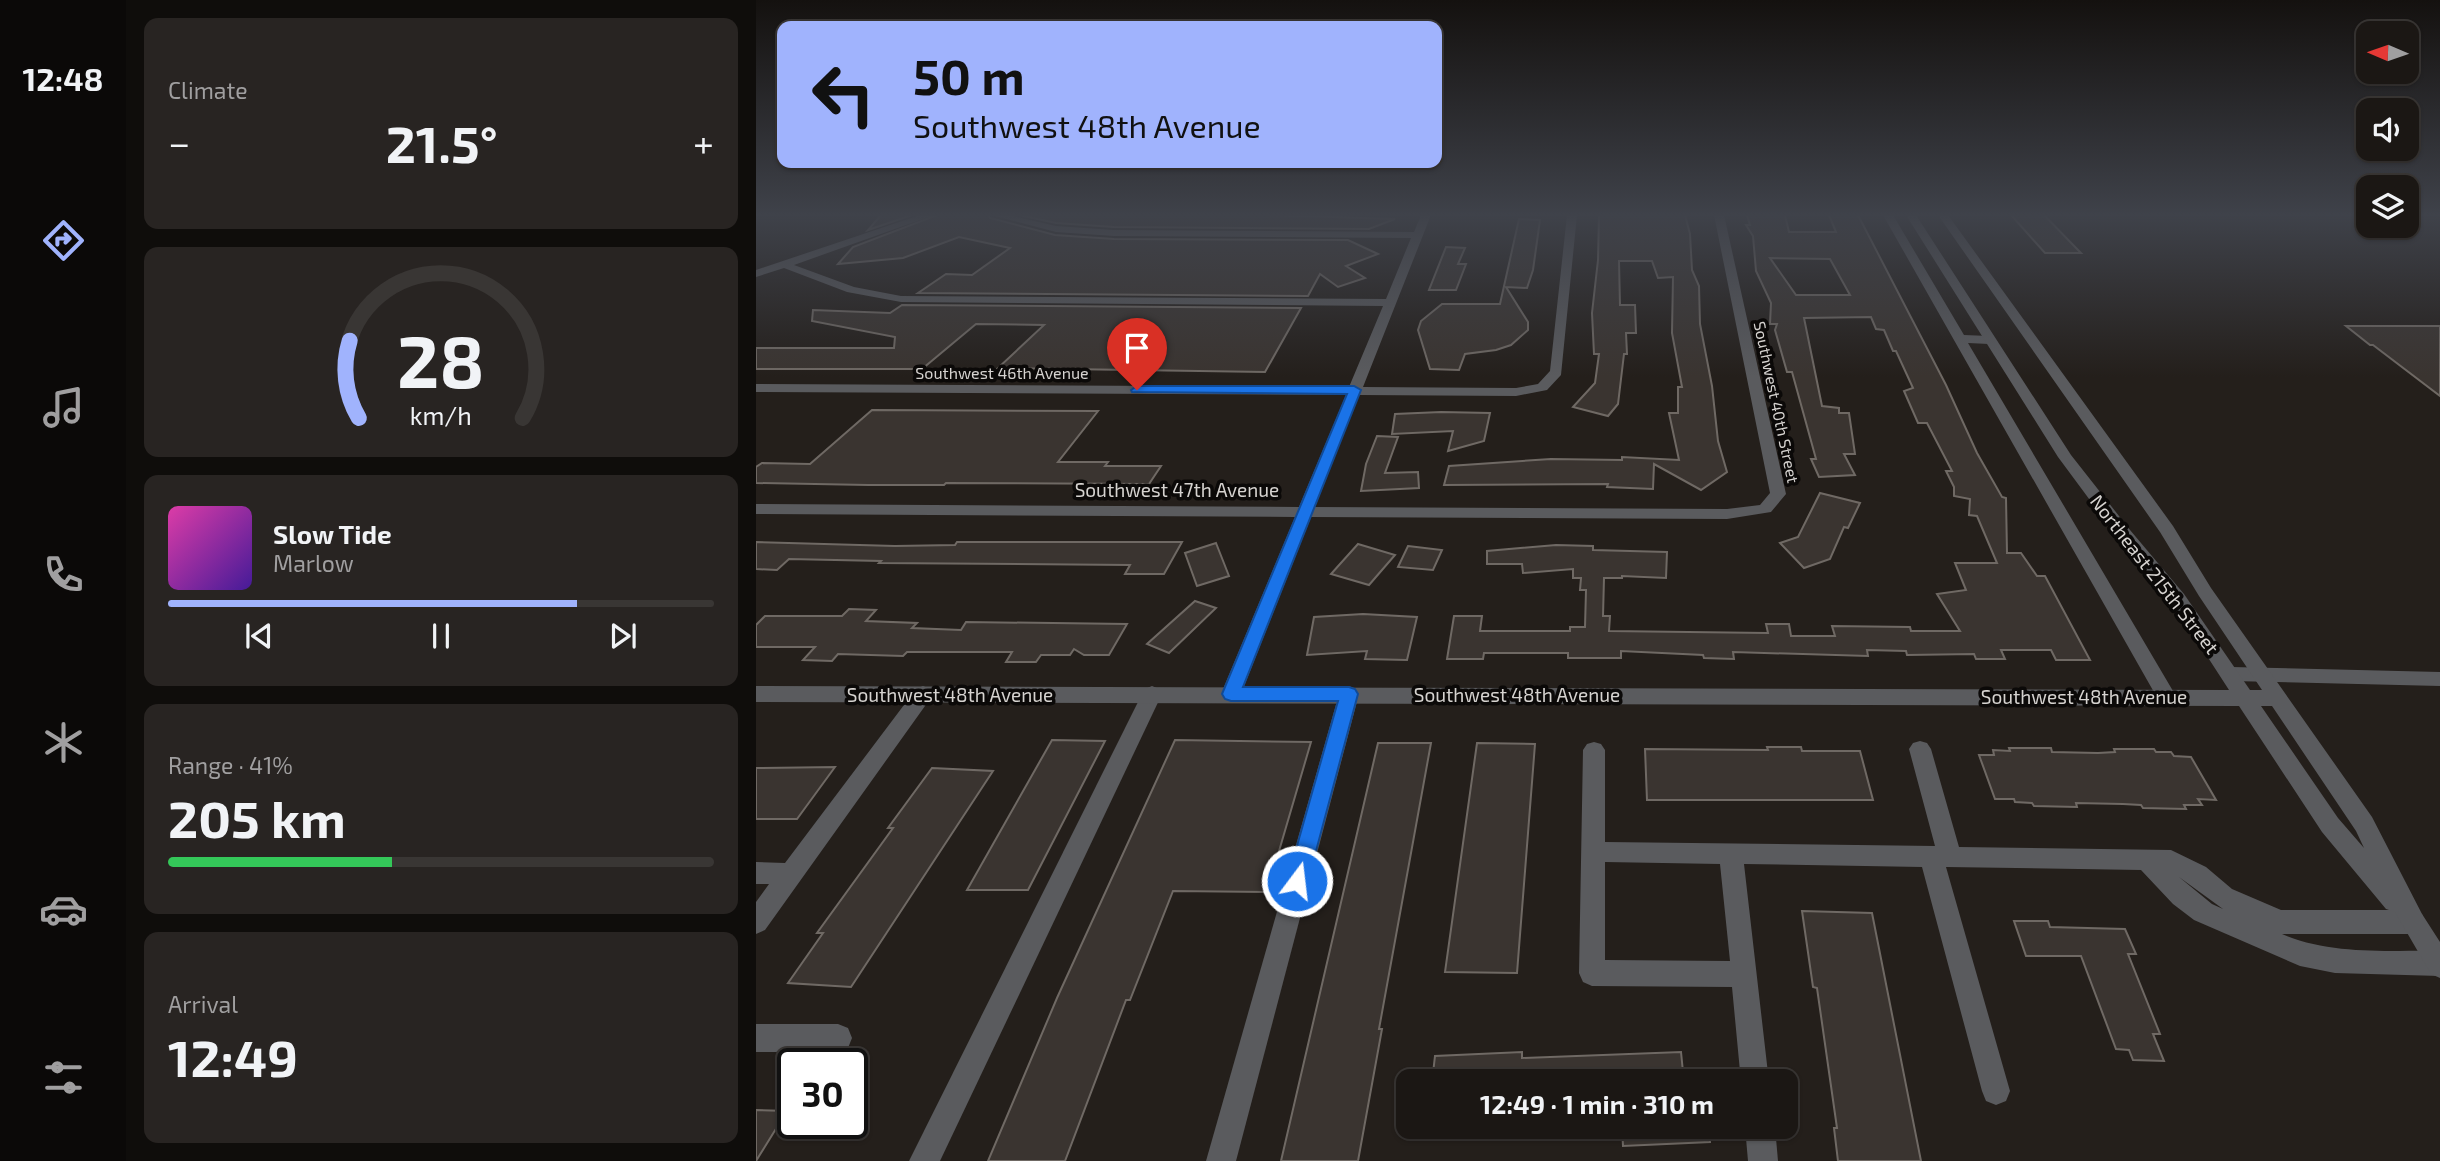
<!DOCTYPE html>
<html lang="en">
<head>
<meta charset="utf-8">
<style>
	body { margin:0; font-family:"Exo 2",sans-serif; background:#282422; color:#f1f3f6; height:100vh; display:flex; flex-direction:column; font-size:26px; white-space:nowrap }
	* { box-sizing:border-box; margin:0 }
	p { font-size:23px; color:#a09fa0 }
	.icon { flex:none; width:38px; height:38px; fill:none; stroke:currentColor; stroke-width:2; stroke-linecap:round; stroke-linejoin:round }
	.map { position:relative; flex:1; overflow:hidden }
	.side { display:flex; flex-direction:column; gap:18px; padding:18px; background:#0f0d0b; width:630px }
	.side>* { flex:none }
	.hud { position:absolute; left:21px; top:21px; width:665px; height:147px; border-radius:14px; box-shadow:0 2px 5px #0004,0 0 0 2px #393634; background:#a0b3fd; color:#111; overflow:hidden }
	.needle { width:46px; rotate:272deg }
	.tools { position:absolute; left:1600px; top:21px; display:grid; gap:14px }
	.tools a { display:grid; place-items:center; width:63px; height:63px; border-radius:14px; background:#1b1714; box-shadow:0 2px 5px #0004,0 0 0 2px #393634; font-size:35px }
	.speed { position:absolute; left:21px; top:1048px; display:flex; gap:14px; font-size:35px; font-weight:700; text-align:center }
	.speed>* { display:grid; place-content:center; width:91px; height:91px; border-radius:50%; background:#1b1714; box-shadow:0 2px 5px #0004,0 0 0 2px #393634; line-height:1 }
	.speed .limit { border:4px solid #111; border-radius:10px; background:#fff; color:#111 }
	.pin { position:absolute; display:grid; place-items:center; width:60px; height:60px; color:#fff; margin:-72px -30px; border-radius:50% 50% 50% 0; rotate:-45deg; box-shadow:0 0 7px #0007 }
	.pin .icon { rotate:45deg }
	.me { position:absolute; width:77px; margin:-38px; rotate:15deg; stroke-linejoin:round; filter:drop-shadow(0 0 5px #0008) }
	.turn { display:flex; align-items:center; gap:24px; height:147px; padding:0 21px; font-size:32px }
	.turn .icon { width:91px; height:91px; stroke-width:2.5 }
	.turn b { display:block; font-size:49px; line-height:60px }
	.big { font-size:52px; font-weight:700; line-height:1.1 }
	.side .widget { flex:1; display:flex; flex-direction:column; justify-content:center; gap:10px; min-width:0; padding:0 24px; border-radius:14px; background:#282422 }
	.side .dial { align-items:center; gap:0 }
	.dial svg { height:182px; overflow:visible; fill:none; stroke:#393634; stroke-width:7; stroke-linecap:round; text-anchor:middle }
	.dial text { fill:#f1f3f6; stroke:none }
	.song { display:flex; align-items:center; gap:21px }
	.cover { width:84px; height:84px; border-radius:10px; background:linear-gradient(135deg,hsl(320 70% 55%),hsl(260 70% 35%)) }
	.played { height:7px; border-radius:4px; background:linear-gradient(90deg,#a0b3fd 75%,#393634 75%) }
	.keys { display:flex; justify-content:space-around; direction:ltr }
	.heat { display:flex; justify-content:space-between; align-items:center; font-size:38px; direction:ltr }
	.charge { height:10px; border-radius:5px; background:linear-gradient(90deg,#34c759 41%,#393634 0) }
	.trip { position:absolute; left:640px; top:1069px; width:402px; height:70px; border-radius:14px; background:#1b1714; box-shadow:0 2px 5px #0004,0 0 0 2px #393634; font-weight:700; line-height:70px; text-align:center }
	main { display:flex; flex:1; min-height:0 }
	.tab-bar { display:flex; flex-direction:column; width:126px; justify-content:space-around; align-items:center; background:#0b0908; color:#a09fa0 }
	.tab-bar .icon { width:49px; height:49px }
	.tab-bar .active { color:#a0b3fd }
	.tab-bar b { font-size:32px; color:#f1f3f6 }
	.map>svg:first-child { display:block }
	.building { fill:#3a3430; stroke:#6f6964; stroke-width:2; fill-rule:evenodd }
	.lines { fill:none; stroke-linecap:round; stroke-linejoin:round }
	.minor { fill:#5a5b5e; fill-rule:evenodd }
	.tertiary { fill:#5a5b5e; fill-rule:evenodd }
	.route { fill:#1a73e8; stroke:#114b97; stroke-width:2 }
	.labels { text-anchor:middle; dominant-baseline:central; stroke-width:7; stroke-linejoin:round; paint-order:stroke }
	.far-street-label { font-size:16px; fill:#d6d3d0; stroke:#0b0908 }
	.street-label { font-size:19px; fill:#d6d3d0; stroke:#0b0908 }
</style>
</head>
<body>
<main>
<nav class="tab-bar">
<b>12:48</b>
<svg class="icon active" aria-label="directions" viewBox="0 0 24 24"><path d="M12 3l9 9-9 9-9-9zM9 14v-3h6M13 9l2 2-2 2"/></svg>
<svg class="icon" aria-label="music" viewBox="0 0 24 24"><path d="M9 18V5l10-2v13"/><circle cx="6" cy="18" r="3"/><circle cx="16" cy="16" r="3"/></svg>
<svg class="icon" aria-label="phone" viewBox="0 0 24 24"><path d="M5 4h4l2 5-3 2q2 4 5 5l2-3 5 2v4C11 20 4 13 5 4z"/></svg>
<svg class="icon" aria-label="climate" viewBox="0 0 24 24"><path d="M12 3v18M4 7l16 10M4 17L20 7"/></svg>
<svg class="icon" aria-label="car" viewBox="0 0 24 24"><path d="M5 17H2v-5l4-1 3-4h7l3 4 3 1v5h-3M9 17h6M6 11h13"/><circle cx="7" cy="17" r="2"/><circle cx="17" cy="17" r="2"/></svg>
<svg class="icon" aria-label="filters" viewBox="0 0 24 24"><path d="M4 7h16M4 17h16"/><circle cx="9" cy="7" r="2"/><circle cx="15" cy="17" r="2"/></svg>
</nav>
<section class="side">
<div class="widget"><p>Climate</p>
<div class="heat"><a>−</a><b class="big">21.5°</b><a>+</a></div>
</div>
<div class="widget dial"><svg viewBox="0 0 100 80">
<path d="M14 69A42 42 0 1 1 86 69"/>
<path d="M14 69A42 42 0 0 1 10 35" stroke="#a0b3fd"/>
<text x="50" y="56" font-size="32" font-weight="700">28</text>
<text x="50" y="72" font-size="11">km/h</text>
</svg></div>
<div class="widget">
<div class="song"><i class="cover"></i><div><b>Slow Tide</b><p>Marlow</p></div></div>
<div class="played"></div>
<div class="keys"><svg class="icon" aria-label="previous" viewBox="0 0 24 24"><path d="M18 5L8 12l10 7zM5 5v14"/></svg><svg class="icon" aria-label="pause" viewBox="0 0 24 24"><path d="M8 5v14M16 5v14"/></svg><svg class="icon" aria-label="next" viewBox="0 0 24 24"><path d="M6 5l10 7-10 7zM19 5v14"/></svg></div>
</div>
<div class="widget"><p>Range · 41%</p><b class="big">205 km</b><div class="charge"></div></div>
<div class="widget"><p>Arrival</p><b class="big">12:49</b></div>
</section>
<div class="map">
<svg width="1684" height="1161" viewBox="0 0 1684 1161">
	<rect width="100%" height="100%" fill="#241f1b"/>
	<!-- building -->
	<g class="building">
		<polygon points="125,215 156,215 112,230"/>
		<polygon points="181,215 232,215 234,218 299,235 358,239 592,240 622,254 590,266 609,278 582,287 564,274 552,296 162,293 190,274 216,275 254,248 203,237 147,258 82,264 97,247"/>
		<polygon points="263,215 510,215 639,219 613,229 358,227 300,223"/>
		<polygon points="843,215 929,215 934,234 936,270 943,286 944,324 956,386 962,441 971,472 945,490 898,464 897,489 851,487 852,484 688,485 693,466 795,459 866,460 866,457 923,460 913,413 922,413 922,387 926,387 916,333 917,277 902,278 896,261 863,261 864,305 879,305 880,333 870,333 871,354 868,354 862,404 852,416 817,407 839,383 843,354 838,354 836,313 842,260"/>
		<path d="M991,215H1029L1033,232H1080L1073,215H1102L1190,385L1221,453L1246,497L1250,498L1251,553H1265L1281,576H1289L1334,660H1300L1295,650H1245L1249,659H1220L1218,654L1151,655L1150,651L1111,650L1112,656L977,652L978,659L948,658L947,655L865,651V658H812V653H728L727,659H691L698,616H726L724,631H814V627H829L830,590H824L825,578H817V569L767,573L766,564H731V551L800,545L837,546V550L911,552L910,578L866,576V578H848L847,616H854L853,631L1012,633L1010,624H1033L1035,636H1079L1076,626L1154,627L1155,631H1204L1181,594L1210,590L1199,563H1241L1221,516L1213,515L1214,499L1198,496V487L1190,471H1196L1171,423H1162L1148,391L1157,388L1140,351H1137L1128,330L1120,329L1115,317L1048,318L1066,406L1083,408V413H1093L1099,454H1088L1099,475L1063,477L1055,459H1060L1036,372H1031L1019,330L1021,324H1014L1015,303L1000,271L997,236L990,225H994ZM1014,258L1074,259L1094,295H1040Z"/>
		<polygon points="1255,215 1288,215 1325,253 1289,253"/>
		<polygon points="763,219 784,220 777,270 771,288 750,287 772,322 772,330 755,345 740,350 709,354 703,370 674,369 662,330 665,321 686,304 744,304"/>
		<polygon points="690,247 709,248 702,264 710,264 700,290 673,290"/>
		<polygon points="146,305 545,308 509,372 242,368 288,325 220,324 166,369 0,369 0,348 138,348 139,337 56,321 57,310 134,313"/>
		<polygon points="1590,326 1684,326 1684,396 1617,345 1614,345"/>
		<polygon points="116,410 342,411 302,462 352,462 349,466 405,466 393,484 190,483 188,485 112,485 0,483 0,467 6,463 54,464"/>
		<polygon points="685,412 734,413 728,441 692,451 697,431 636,434 639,414"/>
		<polygon points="621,436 642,437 629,473 662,472 663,488 605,491 610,464"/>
		<polygon points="1064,493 1104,503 1092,528 1088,527 1074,559 1048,568 1024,543 1042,537"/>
		<polygon points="0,542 139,546 199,545 201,542 426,542 408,574 369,574 374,565 123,563 125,561 33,559 21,570 0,569"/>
		<polygon points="460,543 473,576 441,586 429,553"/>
		<polygon points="602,544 639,555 613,585 575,574"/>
		<polygon points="652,546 686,550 677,570 642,567"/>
		<polygon points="439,601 460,608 413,653 391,644"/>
		<polygon points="93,609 120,610 110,621 161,623 156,628 205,630 210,622 371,624 353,655 328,655 318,649 314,655 285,655 280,662 250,662 256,652 151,652 147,656 82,654 76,661 47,660 59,647 0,647 0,625 9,616 86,616"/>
		<polygon points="607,614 661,617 651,660 609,659 611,651 551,655 558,617"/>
		<polygon points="296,740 349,741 272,890 211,890"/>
		<polygon points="419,740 555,742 511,892 417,891 374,1000 370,1000 309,1161 232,1161 301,998"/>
		<polygon points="622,743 675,743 623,1029 626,1029 602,1161 525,1161"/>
		<polygon points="721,743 779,744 761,973 689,972"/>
		<polygon points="1011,747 1045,747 1046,751 1104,751 1117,800 891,800 889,749 1012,750"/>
		<polygon points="1253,748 1295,748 1296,752 1342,753 1359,752 1358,749 1398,749 1400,752 1415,752 1418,756 1435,757 1460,800 1442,799 1446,805 1428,805 1430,809 1387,808 1385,805 1367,804 1320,803 1321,807 1278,806 1276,803 1259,802 1258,799 1239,799 1223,755 1238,755 1237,750 1254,751"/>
		<polygon points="79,767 41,819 0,819 0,768"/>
		<polygon points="176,768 237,771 95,987 32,983 67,933 61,933 137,828 132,828"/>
		<polygon points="1046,911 1116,913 1165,1161 1082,1161 1078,1128 1081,1128 1061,988 1057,987"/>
		<polygon points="1258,921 1292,921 1294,927 1369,929 1380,954 1372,954 1404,1034 1397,1034 1408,1061 1377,1060 1373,1050 1360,1049 1325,956 1270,956"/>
		<polygon points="766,1052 766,1058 925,1052 928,1082 676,1082 679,1056"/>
		<polygon points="0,1110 31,1111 0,1161"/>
		<polygon points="866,1127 953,1127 954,1142 867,1146"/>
	</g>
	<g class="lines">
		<!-- minor -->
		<g class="minor">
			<polygon points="164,215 178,215 38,265 98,287 145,296 630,299 655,238 358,236 300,232 235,215 252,215 300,226 358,230 658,232 665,215 675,215 607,387 760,388 782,384 794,371 811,215 821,215 805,375 791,390 760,396 603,395 559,507 971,509 1004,505 1014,493 958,215 968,215 1030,494 1015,512 971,519 555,517 485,694 482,699 475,702 468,699 465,694 539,517 0,514 0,504 543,507 590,395 0,392 0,384 593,387 627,306 145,302 91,292 28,268 0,277 0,270"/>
			<polygon points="1127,215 1137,215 1208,335 1233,336 1239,340 1233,344 1212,343 1417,691 1420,696 1417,701 1410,704 1403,701"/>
			<polygon points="1475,667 1684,672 1684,686 1475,681 1468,679 1465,674 1468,669"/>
			<polygon points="167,686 174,689 177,694 174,699 9,930 0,934 0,902 13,884 0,884 0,862 29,863 160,689"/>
			<polygon points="396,686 403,689 406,694 184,1161 153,1161 386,694 389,689"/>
			<polygon points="593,686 600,689 603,694 480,1161 450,1161 583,694 586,689"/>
			<path d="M1164,741L1171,743L1175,749L1203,847L1415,850L1450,867L1476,889L1525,910H1657L1666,914L1669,922L1666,930L1657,934H1526C1575,955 1630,950 1683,951L1684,976L1579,973L1544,966L1438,920L1417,904L1385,870L1190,867L1254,1091L1250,1101L1240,1105L1230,1101L1226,1091L1166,867L988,864L1013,1082H985L976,987L836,986L827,982L823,973L827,750L831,744L838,742L845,744L849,750V842L1179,846L1153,749L1157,743ZM849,862L964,864L974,961L849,960ZM1423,877L1467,909L1456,904Z"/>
			<polygon points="0,1024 82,1024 92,1028 96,1038 92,1048 82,1052 0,1052"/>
			<polygon points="989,1127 1019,1127 1022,1161 992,1161"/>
		</g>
		<!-- tertiary -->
		<path class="tertiary" d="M1150,215H1160L1315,455L1374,530L1428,594L1494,690H1506L1443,596L1404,532L1182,215H1192L1417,526L1455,588L1616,817L1666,914L1684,942V978L1675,974L1639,912L1630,909L1566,832L1483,706L0,702V686L1473,690L1416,602L1362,538L1302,457ZM1505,706H1516L1600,831L1608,848L1582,818Z"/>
	</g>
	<!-- sky -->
	<linearGradient id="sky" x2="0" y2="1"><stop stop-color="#14110f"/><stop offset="0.57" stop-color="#3f424a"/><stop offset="1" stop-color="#3f424a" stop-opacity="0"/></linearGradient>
	<rect width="1684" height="377" fill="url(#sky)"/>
	<!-- route -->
	<polygon class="route" points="381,386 598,386 605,390 487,687 593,687 599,689 602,694 552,881 549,888 541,891 534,888 531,881 582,701 475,701 469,699 466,694 591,394 376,392 375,390"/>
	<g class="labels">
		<!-- far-street labels -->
		<g class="far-street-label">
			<text x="246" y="372">Southwest 46th Avenue</text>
			<text transform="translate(1021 402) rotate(78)">Southwest 40th Street</text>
		</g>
		<!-- street labels -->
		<g class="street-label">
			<text x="421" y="489">Southwest 47th Avenue</text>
			<text transform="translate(1399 574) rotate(52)">Northeast 215th Street</text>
			<text x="194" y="694">Southwest 48th Avenue</text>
			<text x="761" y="694">Southwest 48th Avenue</text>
			<text x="1328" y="696">Southwest 48th Avenue</text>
		</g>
	</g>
</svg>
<div class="tools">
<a><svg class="needle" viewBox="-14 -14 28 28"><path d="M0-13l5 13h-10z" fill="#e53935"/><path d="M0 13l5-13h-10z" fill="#a09fa0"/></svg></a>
<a><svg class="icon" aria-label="sound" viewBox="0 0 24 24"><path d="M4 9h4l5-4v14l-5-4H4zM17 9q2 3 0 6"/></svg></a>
<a><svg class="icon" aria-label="layers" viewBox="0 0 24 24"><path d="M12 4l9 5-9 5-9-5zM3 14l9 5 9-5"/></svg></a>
</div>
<div class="speed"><div class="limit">30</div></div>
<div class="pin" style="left:381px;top:390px;background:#d93025"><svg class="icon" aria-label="arrive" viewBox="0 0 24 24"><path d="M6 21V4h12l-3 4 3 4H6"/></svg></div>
<svg class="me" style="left:541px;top:881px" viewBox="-20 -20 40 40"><circle r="17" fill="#1a73e8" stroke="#fff" stroke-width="3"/><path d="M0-11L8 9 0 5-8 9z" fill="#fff"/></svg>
<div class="trip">12:49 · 1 min · 310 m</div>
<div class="hud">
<div class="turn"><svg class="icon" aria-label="left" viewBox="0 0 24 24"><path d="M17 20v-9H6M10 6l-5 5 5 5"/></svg><div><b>50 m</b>Southwest 48th Avenue</div></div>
</div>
</div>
</main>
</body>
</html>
